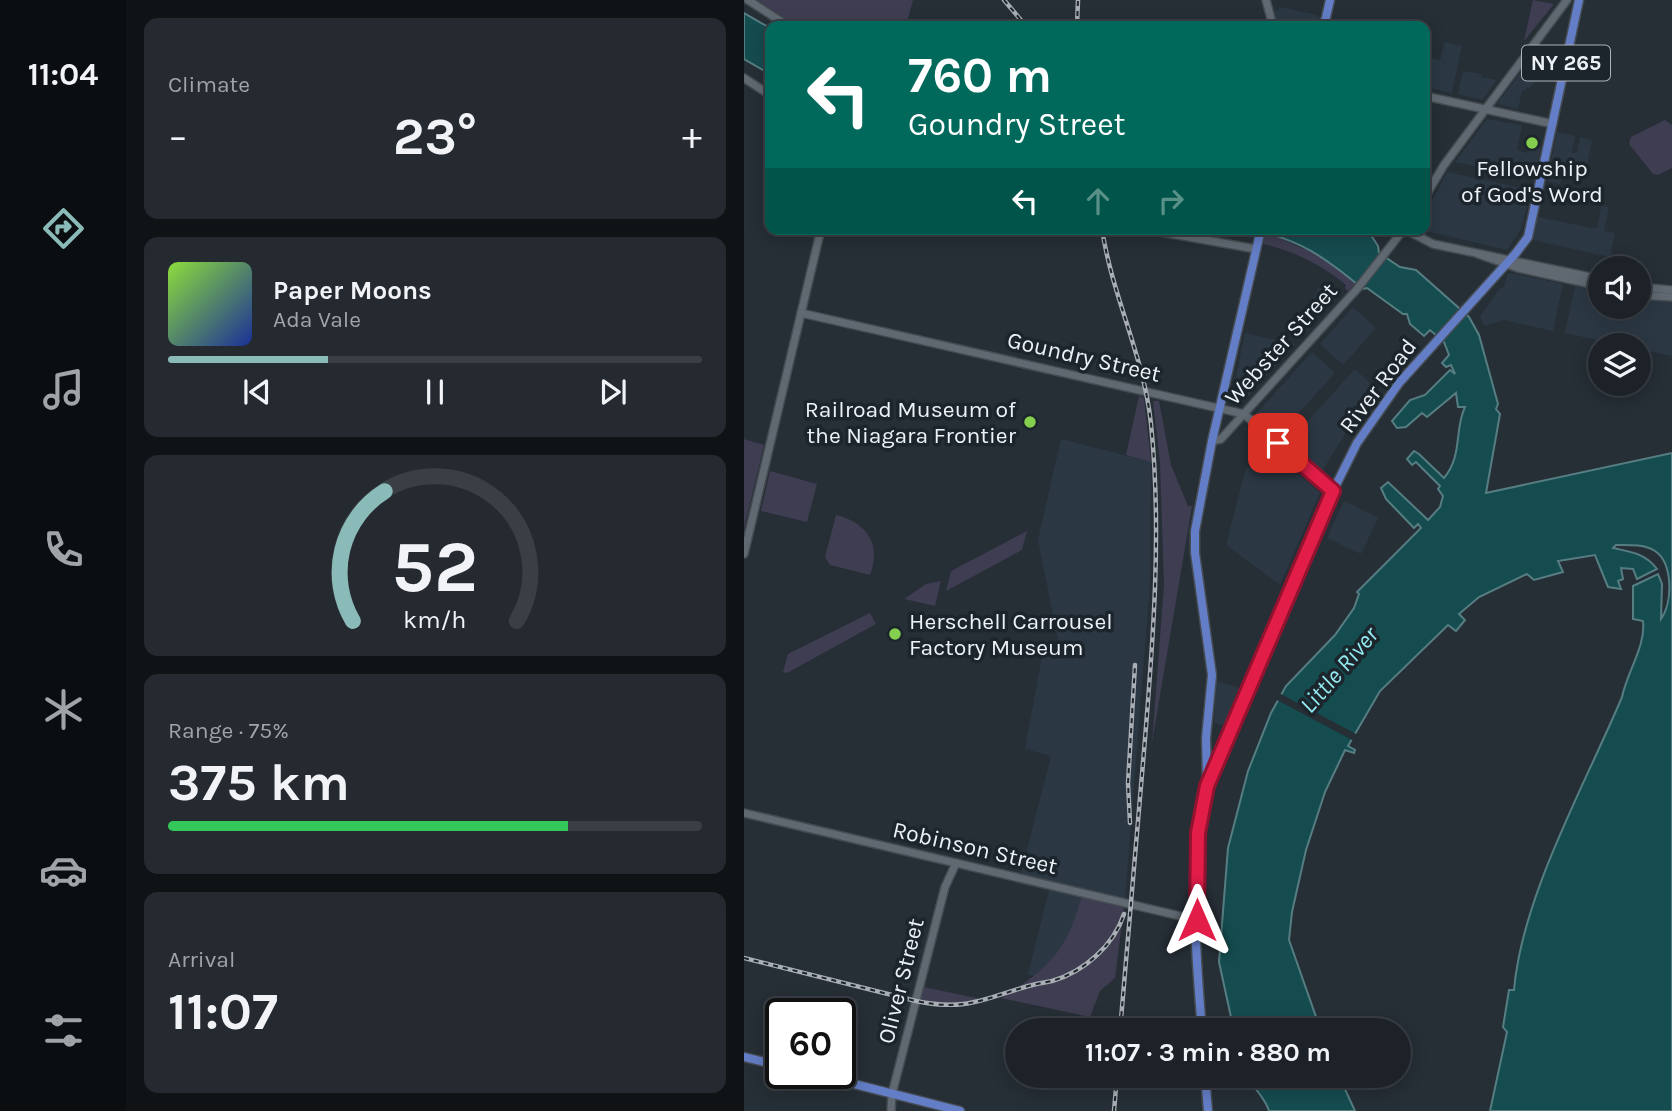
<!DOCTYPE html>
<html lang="en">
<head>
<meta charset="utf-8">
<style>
	body { margin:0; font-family:Karla,sans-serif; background:#252a30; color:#f1f3f6; height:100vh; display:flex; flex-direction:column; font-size:26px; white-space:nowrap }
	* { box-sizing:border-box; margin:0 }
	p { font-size:23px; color:#a0a4a8 }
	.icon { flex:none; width:38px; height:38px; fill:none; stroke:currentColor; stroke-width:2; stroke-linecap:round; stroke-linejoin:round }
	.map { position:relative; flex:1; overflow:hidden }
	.panel { display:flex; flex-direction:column; gap:18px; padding:18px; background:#0f1316; width:618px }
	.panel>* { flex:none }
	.banner { position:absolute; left:21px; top:21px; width:665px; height:214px; border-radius:14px; box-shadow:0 4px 18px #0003,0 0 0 2px #3a3f45; background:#00695c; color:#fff; overflow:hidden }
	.buttons { position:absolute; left:844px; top:256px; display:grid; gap:14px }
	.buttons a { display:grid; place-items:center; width:63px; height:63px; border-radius:50%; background:#1c2228; box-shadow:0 4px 18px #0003,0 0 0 2px #3a3f45; font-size:35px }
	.speed { position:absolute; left:21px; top:998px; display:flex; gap:14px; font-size:35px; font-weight:700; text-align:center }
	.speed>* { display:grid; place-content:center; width:91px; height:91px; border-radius:50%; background:#1c2228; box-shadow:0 4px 18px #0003,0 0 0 2px #3a3f45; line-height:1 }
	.speed .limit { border:4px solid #111; border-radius:10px; background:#fff; color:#111 }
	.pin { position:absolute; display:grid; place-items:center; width:60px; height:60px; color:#fff; margin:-30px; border-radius:14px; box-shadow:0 4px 10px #0006 }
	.me { position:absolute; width:77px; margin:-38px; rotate:0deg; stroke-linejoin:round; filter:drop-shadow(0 0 5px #0008) }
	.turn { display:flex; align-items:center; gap:24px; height:147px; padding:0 28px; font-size:32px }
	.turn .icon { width:91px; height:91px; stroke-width:2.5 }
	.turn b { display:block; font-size:49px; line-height:60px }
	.lanes { display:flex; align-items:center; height:66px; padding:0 28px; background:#0003; justify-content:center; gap:35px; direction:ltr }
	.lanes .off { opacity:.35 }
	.big { font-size:52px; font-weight:700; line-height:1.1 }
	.panel .tile { flex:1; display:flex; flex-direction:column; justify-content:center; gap:10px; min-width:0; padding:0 24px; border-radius:14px; background:#252a30 }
	.panel .dial { align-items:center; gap:0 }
	.dial svg { height:182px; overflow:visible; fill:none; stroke:#3a3f45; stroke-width:7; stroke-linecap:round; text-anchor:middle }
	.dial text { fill:#f1f3f6; stroke:none }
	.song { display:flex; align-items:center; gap:21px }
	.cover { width:84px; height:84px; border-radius:10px; background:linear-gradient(135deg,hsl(90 70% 55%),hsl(230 70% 35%)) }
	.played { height:7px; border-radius:4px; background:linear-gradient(90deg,#8bbbb9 30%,#3a3f45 30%) }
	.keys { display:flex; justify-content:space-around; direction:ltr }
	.heat { display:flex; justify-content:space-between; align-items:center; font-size:38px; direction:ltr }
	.charge { height:10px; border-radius:5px; background:linear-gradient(90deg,#34c759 75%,#3a3f45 0) }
	.trip { position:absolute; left:261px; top:1018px; width:406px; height:70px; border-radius:35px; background:#1c2228; box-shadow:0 4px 18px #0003,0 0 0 2px #3a3f45; font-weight:700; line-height:70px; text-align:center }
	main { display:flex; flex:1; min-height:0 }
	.dock { display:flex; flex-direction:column; width:126px; justify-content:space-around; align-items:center; background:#0b0e10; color:#a0a4a8 }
	.dock .icon { width:49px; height:49px }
	.dock .current { color:#8bbbb9 }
	.dock b { font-size:32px; color:#f1f3f6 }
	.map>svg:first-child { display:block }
	.built { fill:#2b3844 }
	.green { fill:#3f3d51 }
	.water { fill:#154c50; stroke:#567e82; stroke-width:2 }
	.pier { fill:#262e36 }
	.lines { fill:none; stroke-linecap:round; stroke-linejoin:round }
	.secondary-casing { stroke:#444c51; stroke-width:10 }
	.primary-casing { stroke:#444c51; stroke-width:11 }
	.secondary { stroke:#606972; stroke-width:7 }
	.primary { stroke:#637dc6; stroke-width:8 }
	.rail-casing { stroke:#a8aeb4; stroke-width:4.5 }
	.rail { stroke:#1d252c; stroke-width:2; stroke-dasharray:5; stroke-linecap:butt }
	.route-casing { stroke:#92132f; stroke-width:18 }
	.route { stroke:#e11d48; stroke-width:12 }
	.poi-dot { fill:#84d04e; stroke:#1d252c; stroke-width:2.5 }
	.labels { text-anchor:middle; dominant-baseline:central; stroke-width:7; stroke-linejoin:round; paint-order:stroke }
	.shield { fill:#1d252c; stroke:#afb4ba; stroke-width:2 }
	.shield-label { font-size:21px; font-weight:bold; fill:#edf2f7 }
	.poi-label { font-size:23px; fill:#edf2f7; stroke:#1d252c }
	.street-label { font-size:23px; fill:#edf2f7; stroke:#1d252c }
	.water-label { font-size:24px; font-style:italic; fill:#92ecf2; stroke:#1d252c }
</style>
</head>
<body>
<main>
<nav class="dock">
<b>11:04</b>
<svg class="icon current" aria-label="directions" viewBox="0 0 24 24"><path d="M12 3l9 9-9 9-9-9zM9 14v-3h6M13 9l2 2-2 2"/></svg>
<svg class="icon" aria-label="music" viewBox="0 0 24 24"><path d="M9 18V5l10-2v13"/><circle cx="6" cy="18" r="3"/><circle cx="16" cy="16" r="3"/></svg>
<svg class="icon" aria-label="phone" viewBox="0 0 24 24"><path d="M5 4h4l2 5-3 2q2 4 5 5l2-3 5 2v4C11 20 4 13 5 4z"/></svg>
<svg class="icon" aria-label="climate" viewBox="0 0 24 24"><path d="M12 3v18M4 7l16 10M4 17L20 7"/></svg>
<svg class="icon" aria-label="car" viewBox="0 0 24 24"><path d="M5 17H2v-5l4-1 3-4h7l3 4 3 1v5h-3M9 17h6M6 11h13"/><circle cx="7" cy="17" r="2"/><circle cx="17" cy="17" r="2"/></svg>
<svg class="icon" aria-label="filters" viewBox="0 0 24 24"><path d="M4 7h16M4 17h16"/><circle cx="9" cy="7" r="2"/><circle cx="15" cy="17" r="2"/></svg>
</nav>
<section class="panel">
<div class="tile"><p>Climate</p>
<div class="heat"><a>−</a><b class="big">23°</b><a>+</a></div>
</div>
<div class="tile">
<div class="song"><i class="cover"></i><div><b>Paper Moons</b><p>Ada Vale</p></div></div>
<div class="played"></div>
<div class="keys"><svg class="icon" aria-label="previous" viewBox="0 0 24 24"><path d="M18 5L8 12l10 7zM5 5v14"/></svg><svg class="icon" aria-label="pause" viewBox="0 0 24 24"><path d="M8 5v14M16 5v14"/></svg><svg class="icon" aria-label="next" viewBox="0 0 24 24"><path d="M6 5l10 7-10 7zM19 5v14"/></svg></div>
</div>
<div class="tile dial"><svg viewBox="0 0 100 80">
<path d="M14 69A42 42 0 1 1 86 69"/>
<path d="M14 69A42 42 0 0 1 28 12" stroke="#8bbbb9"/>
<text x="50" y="56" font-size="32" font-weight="700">52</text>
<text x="50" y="72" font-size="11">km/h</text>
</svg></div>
<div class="tile"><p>Range · 75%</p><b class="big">375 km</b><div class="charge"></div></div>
<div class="tile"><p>Arrival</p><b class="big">11:07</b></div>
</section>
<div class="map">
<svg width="929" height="1111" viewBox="0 0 929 1111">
	<rect width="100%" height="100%" fill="#262e36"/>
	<!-- built -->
	<g class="built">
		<polygon points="538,7 573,15 576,18 574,26 535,26 530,12"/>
		<polygon points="701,42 718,46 708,93 681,87 681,57 696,60"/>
		<polygon points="786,60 801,64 788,86 778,91 774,109 753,104"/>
		<polygon points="719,71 737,74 737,77 753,80 738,100 714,94"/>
		<polygon points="743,119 778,125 773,150 784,153 786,145 797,148 790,179 711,162"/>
		<polygon points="813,132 831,136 828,153 833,153 836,137 848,140 843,166 831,164 829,170 825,170 823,177 818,177 816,184 803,181"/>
		<polygon points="703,172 787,190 777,229 763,250 674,229 681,229 681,214"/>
		<polygon points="857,206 865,207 860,231 871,233 866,257 789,240 794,217 853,229"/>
		<polygon points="767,273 819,284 809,331 760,320 740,326 736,317 756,288 760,288 763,274"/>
		<polygon points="577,284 593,295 560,334 549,332"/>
		<polygon points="831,286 856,291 856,306 894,306 894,299 928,302 928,356 894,349 894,345 876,345 821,333"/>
		<polygon points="609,307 632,328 599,365 576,344"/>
		<polygon points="501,333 551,344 495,406 486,404"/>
		<polygon points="568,352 591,373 534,436 511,415"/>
		<polygon points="611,369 630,387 578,471 545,442"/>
		<polygon points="317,439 407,462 406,584 381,899 339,891 331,921 319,947 293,976 284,975 307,882 277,874 307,756 281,749 301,640 315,644 294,540"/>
		<polygon points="532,454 576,493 536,585 482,545 502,467 519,471"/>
		<polygon points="600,501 634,518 617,554 583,538"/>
		<polygon points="472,681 496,688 480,726 470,722"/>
	</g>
	<!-- green -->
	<g class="green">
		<polygon points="13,0 169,0 162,26 53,26"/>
		<polygon points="789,0 810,4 780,41"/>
		<polygon points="921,120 928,125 928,168 914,175 909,174 885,144 887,137"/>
		<path d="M522,232L585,260L611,284L604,291L601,288L602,285C578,265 550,251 519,244Z"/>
		<polygon points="395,396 400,398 407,462 382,455"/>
		<polygon points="409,401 415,401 427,465 444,506 448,506 408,743 420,585 416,463"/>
		<polygon points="0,439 20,445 0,529"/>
		<polygon points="26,471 73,484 63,522 17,511"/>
		<path d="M92,515C122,522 138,544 126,575L86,565L81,557Z"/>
		<polygon points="283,531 278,550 202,591 207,571"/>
		<polygon points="197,581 191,606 160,599 182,584"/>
		<polygon points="126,613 132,624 43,673 39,672 44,654"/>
		<path d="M339,891L381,899L371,978L356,991L346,1017L257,998C308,967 324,949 339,891Z"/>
		<path d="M180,987L246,1001C221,1008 201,1009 176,1004Z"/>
	</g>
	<!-- water -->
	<g class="water">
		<polygon points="0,13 26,28 26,74 0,59"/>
		<path d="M505,229H623L634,246L635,253L656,267L672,270L725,317L735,335L754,404L752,409L756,414L742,493L928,453V1111H746L763,1032L759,1027L765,990H770C778,896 841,785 878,697C883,672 902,646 899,621L889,619V586L914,574L918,584L917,619C929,602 929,563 911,551C900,544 884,545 872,545L869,548C887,552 901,553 913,569L893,579L889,569L877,568L879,579L874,581L877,589L864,587L851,555L814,561L819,572L790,580L783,574L735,597L715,614L721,620L712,631L704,625L636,691L604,746L611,750L610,753L601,750L581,792L562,850L548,912L545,940L577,1031H490L475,962L484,848L504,771L527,713L542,686L591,635L610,608L615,594L613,592L677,528L674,524L670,528L642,499L637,488L644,482L684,520L696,507L699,496L694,489L696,486L672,462L668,465L663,459L670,451L675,454L700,478C719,455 710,430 721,407H714L712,393L683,417L678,413L662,427L653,428L648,421L666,400L681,395L706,370L711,374L707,365L702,367L698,363L705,355L700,342L686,330L680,336L666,324L663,314H659L623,288L619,289C582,258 556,239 505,229Z"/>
		<path d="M504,1076H595L611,1111H525C521,1097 510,1090 504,1076Z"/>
	</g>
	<!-- pier -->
	<polygon class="pier" points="535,693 614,735 610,741 531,699"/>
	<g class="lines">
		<!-- secondary casing -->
		<g class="secondary-casing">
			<g id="secondary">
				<polyline points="4,0 44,26"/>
				<polyline points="522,0 529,26"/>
				<polyline points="0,78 26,95"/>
				<polyline points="681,96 809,124"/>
				<polyline points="681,197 700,165 823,0"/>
				<polyline points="400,229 512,249"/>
				<polyline points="660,229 689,244 856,279"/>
				<polyline points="734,254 774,268 856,286"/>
				<polyline points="894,287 929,290"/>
				<polyline points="894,295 929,297"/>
				<polyline points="57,313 500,414 589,491"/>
				<polyline points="468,441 477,439 613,289 660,229"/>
				<polyline points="0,554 77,229"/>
				<polyline points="0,813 453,920"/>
				<polyline points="147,1111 148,1094 201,887 212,863"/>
			</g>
		</g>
		<!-- primary casing -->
		<g class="primary-casing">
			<g id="primary">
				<polyline points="580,26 586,0"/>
				<polyline points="463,781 462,738 468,675 451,553 451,531 468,441 517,229"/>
				<path d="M458,1031C451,943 442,847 471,762L589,491L613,443L655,383L772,253L784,237L835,0"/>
				<polyline points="0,1057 37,1066"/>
				<polyline points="67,1073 216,1111"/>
				<polyline points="461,1076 464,1111"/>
			</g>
		</g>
		<!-- secondary -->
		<use href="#secondary" class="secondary"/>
		<!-- primary -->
		<use href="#primary" class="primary"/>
		<!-- rail casing -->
		<g class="rail-casing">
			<g id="rail">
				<polyline points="260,0 282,26"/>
				<polyline points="333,26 334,0"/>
				<path d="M358,229C368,296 400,356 407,424C418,532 409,643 400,751C392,844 384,938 376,1031"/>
				<polyline points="386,823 384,783 391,665"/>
				<path d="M0,958L172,1001C220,1011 237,1000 281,987C290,984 299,983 308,981C340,972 370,945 380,914"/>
				<polyline points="370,1111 373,1076"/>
			</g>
		</g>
		<!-- rail -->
		<use href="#rail" class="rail"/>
	</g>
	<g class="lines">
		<!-- route casing -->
		<g class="route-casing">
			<polyline id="route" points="453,920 454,833 463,786 589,491 534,443"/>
		</g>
		<!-- route -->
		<use href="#route" class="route"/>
	</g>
	<!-- markers -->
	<g class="poi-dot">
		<circle cx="788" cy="143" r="7"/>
		<circle cx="286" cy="422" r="7"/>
		<circle cx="151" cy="634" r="7"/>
	</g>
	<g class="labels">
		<!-- shield labels -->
		<rect class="shield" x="778" y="45.5" width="88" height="35" rx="5"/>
		<g class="shield-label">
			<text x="822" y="63">NY 265</text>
		</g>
		<!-- poi labels -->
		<g class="poi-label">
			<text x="788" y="168">Fellowship<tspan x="788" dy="26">of God's Word</tspan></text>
			<text x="272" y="409" text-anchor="end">Railroad Museum of<tspan x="272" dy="26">the Niagara Frontier</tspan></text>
			<text x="165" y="621" text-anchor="start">Herschell Carrousel<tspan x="165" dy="26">Factory Museum</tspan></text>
		</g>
		<!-- street labels -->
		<g class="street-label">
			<text transform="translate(537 344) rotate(-48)">Webster Street</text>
			<text transform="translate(340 357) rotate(13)">Goundry Street</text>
			<text transform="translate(634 386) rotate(-53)">River Road</text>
			<text transform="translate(231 848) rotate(13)">Robinson Street</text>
			<text transform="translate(157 981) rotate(-76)">Oliver Street</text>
		</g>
		<!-- water labels -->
		<g class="water-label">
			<text transform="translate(595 670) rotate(-49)">Little River</text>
		</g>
	</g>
</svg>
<div class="buttons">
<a><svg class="icon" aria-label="sound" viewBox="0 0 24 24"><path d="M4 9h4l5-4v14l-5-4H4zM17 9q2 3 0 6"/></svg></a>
<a><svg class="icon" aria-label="layers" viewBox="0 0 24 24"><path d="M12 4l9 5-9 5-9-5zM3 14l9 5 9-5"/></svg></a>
</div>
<div class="speed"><div class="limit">60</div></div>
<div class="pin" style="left:534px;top:443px;background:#d93025"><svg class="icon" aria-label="arrive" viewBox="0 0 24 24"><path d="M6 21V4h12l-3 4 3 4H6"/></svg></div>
<svg class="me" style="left:453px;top:920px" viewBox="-20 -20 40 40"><path d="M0-17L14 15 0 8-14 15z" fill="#e11d48" stroke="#fff" stroke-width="4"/></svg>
<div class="trip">11:07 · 3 min · 880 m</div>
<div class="banner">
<div class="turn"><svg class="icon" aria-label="left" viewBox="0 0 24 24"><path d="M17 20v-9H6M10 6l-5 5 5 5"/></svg><div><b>760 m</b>Goundry Street</div></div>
<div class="lanes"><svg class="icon" aria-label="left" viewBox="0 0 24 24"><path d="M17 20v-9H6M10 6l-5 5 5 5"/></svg><svg class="icon off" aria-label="ahead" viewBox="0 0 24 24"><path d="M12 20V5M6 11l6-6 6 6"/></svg><svg class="icon off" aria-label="right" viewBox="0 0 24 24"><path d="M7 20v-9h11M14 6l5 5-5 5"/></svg></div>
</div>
</div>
</main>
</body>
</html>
